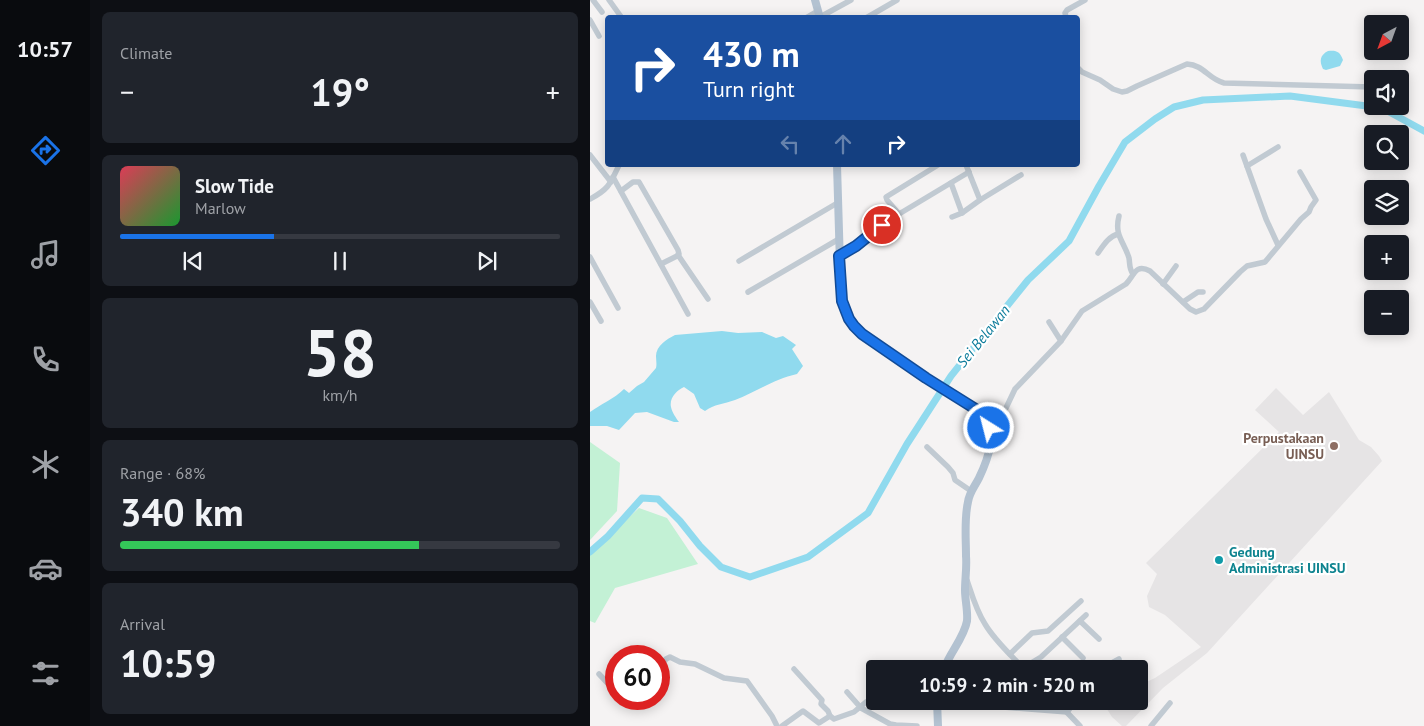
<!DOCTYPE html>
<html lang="en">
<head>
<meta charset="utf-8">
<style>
	body { margin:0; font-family:"PT Sans",sans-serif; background:#20242c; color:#f1f3f6; height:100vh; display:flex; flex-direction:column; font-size:19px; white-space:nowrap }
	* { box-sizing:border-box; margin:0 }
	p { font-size:16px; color:#9ea1a6 }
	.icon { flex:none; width:28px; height:28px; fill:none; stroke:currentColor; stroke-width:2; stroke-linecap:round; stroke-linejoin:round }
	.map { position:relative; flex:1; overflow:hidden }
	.details { display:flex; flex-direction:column; gap:12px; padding:12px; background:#0d0f14; width:500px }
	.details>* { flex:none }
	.hud { position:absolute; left:15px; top:15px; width:475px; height:152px; border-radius:5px; box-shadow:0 2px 12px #0003; background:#1a4fa0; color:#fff; overflow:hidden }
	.needle { width:32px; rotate:221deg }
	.controls { position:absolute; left:774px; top:15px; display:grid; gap:10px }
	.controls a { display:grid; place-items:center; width:45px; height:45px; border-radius:5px; background:#171b24; box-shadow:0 2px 12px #0003; font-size:25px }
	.speed { position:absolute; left:15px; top:645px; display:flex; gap:10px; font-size:25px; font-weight:700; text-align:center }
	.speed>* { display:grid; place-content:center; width:65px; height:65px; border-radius:50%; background:#171b24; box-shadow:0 2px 12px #0003; line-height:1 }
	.speed .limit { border:8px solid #d22; background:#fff; color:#111 }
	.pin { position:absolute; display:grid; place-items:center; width:42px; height:42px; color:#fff; margin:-21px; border:2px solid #fff; border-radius:50%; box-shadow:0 1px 5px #0007 }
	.me { position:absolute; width:55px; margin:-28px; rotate:324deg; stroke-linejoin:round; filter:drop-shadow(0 0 4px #0008) }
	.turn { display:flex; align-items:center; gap:18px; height:105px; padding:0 15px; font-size:22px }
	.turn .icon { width:65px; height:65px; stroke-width:2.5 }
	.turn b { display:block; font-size:35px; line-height:42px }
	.lanes { display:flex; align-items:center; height:48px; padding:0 15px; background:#0003; justify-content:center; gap:25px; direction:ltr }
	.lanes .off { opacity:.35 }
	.big { font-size:38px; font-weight:700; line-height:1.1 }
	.details .widget { flex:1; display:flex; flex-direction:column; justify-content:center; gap:8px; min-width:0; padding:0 18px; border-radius:8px; background:#20242c }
	.details .dial { align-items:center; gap:0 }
	.dial b { font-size:65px; line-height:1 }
	.song { display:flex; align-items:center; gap:15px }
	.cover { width:60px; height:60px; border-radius:8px; background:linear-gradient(135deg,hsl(350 70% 55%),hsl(130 70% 35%)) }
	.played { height:5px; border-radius:2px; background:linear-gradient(90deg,#1a73e8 35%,#363941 35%) }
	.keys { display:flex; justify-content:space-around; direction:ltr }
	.heat { display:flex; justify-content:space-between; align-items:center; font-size:28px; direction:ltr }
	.charge { height:8px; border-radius:4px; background:linear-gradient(90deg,#34c759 68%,#363941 0) }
	.trip { position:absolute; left:276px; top:660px; width:282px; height:50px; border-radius:5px; background:#171b24; box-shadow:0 2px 12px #0003; font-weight:700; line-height:50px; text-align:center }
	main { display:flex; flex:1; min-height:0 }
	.tab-bar { display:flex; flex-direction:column; width:90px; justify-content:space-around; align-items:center; background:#090b0e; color:#9ea1a6 }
	.tab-bar .icon { width:35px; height:35px }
	.tab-bar .current { color:#1a73e8 }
	.tab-bar b { font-size:22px; color:#f1f3f6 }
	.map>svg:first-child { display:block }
	.education { fill:#e6e4e5 }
	.green { fill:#c3f1d5 }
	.water { fill:#90daee }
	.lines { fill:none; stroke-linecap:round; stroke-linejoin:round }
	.river { stroke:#90daee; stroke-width:7 }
	.minor { stroke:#c1cad2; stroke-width:5.5 }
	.major { stroke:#b3c2d1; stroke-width:8 }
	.route-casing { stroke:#114b97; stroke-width:12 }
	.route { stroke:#1a73e8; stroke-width:9 }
	.education-dot { fill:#8d6e63; stroke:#fff; stroke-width:2 }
	.culture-dot { fill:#0f9aa8; stroke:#fff; stroke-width:2 }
	.labels { text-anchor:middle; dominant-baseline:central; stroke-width:4.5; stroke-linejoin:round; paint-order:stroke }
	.education-label { font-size:14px; font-weight:bold; fill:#785e54; stroke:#fff; text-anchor:end }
	.culture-label { font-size:14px; font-weight:bold; fill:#0d838f; stroke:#fff; text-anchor:start }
	.water-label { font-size:15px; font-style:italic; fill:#0c7c9b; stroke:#fff }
</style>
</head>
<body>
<main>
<nav class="tab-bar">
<b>10:57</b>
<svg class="icon current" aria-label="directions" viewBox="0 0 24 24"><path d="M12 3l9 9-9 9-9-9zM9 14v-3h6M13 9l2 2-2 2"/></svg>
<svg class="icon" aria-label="music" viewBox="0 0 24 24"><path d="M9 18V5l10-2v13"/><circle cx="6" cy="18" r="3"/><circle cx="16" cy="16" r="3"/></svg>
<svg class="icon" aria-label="phone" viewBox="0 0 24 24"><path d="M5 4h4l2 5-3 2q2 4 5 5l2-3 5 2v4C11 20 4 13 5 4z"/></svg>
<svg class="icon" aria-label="climate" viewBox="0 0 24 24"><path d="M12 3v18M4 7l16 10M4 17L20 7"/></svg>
<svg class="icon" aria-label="car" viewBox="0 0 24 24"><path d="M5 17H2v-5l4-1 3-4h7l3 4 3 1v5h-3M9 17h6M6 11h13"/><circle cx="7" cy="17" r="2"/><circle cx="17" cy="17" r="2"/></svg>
<svg class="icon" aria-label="filters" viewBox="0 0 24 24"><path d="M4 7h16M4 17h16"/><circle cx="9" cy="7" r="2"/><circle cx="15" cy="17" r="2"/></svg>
</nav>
<section class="details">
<div class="widget"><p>Climate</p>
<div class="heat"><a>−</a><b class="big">19°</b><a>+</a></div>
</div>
<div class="widget">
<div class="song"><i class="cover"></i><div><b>Slow Tide</b><p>Marlow</p></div></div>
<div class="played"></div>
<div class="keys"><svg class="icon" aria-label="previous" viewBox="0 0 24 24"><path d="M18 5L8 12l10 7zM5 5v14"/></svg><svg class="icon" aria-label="pause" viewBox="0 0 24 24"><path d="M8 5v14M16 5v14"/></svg><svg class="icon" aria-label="next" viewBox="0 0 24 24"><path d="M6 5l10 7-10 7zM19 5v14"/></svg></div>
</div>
<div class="widget dial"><b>58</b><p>km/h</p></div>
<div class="widget"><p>Range · 68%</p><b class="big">340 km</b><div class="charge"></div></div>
<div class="widget"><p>Arrival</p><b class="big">10:59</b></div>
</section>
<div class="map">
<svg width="834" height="726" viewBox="0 0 834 726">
	<rect width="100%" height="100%" fill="#f5f3f3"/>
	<!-- education -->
	<polygon class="education" points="686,388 713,415 739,392 769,440 781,447 789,456 792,461 617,653 573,688 536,726 532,726 522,717 515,706 519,701 550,701 550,685 565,678 611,647 575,615 559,607 557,596 567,574 556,563 689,432 665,410"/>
	<!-- green -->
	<g class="green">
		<polygon points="0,442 30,463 27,511 0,540"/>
		<polygon points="49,508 77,518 108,564 25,588 5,623 0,621 0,553"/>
	</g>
	<!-- water -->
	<g class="water">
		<path d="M738,51C747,50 750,52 753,60L750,66L736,70L733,69C729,61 730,55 738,51Z"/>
		<path d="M132,331L148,333L172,332L186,338L193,336L206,345L202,349L213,366L207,374C184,379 166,392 145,400C134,404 124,404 115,411L110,408L104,394L94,387C87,390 79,398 81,407C82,412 86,418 89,422H84L57,412L45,413L29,430L17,426H0V412C11,404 24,399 34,389L39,393L47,386L54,382L66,368C67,364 66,360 66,356C66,346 77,339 85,335Z"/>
	</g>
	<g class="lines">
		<!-- river -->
		<polyline class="river" points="0,552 18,536 52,498 68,499 90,521 110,546 131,567 160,577 218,557 278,513 317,444 361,376 438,280 479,241 509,186 535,142 565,119 584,107 613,100 700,96 792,108 834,131"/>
		<!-- minor -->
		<g class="minor">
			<polyline points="3,0 12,12"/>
			<polyline points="19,0 32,18"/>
			<polyline points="230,17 261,0"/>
			<polyline points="476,17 475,13 477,10 495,0"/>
			<polyline points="216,18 228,11"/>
			<polyline points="276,18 307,0"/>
			<polyline points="0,20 9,36"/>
			<path d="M488,68L492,72L510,80L523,89L532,92L537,91L547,86L597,64C614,65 618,79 634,83L782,87"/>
			<polyline points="810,91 814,92"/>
			<polyline points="0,155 21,182"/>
			<polyline points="653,155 676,219 688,245"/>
			<polyline points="657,166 688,147"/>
			<polyline points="23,177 98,314"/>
			<polyline points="361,183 372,213"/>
			<polyline points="31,191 43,182 49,182 88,250 89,254 87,256 71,264"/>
			<path d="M0,199C19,189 20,184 29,165"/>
			<polyline points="390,200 431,175"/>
			<polyline points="309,214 297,200 296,197 348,165"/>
			<path d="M529,216C524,236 534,241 539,258C540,264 539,269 543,274"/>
			<polyline points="362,217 372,213 390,200 376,165"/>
			<path d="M508,253C513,246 519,236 528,234"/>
			<polyline points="88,255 118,299"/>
			<polyline points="249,256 309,214 379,172"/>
			<polyline points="0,257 28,308"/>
			<polyline points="149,261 249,202"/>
			<polyline points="573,284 586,266"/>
			<polyline points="158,292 249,239"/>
			<polyline points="0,302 11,321"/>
			<polyline points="593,302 608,292 613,292"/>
			<polyline points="459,322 471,341"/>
			<path d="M399,428L416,408L425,389L471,341L492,311L536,284C544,276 545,263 560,271L600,309L606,312L614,309L650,272L657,266L675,262L711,219L719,212L721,207L726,200L710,172"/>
			<polyline points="337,447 358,467 363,473 365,480 381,491"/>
			<path d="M377,580C382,595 386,610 395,624C405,641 421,655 434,669"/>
			<polyline points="490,621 509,639"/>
			<polyline points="472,637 493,658"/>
			<polyline points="420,654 442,633 458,631 491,601"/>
			<polyline points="69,668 76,659 80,657 90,662 105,664 134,678 157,681 182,716 187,726"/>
			<polyline points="204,669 232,700 231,704 238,711 240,716 244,719 264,712 276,702 285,698"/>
			<polyline points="437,669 441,663 451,657 496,615"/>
			<polyline points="515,669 518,665 529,659"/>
			<polyline points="9,674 26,692"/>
			<polyline points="257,692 271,708 300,724 306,725 327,726"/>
			<polyline points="35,699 40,700 42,699"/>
			<polyline points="466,701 490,726"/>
			<polyline points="347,702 386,702 413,707 477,712 486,701"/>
			<polyline points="192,726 213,711 229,723 240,716"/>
			<polyline points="561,726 580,703"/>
		</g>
		<!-- major -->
		<g class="major">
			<polyline points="225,0 230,18"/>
			<path d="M247,165L251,297L259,319L273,334L336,378L391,413C408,433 399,457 389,478C385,486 379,493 378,502C374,519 376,538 376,556C377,567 375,579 375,590C375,600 378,611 377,621C374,638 360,652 354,669"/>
			<polyline points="347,701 348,726"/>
		</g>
	</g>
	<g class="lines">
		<!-- route casing -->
		<g class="route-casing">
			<polyline id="route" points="292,225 266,246 249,256 252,301 259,319 264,326 272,334 336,378 384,408 394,416 399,428"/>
		</g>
		<!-- route -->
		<use href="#route" class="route"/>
	</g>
	<!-- markers -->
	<circle class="education-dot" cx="744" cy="446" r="5"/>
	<circle class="culture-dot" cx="629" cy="560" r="5"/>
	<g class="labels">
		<!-- education labels -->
		<g class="education-label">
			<text x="734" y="438">Perpustakaan<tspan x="734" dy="16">UINSU</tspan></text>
		</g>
		<!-- culture labels -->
		<g class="culture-label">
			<text x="639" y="552">Gedung<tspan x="639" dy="16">Administrasi UINSU</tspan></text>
		</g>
		<!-- water labels -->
		<g class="water-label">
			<text transform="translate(393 336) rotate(-51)">Sei Belawan</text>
		</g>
	</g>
</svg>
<div class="controls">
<a><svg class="needle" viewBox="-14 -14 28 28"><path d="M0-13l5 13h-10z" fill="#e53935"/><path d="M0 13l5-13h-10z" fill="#9ea1a6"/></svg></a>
<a><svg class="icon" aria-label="sound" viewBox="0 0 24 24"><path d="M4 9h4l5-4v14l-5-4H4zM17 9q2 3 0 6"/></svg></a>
<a><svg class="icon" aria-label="search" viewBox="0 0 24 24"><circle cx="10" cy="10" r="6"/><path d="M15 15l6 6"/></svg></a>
<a><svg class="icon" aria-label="layers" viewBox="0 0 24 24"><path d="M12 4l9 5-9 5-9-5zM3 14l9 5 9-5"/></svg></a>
<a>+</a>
<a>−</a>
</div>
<div class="speed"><div class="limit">60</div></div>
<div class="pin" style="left:292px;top:225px;background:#d93025"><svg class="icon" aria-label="arrive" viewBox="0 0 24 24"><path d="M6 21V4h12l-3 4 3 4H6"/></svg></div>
<svg class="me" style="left:399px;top:428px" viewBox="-20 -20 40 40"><circle r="17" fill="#1a73e8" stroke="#fff" stroke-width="3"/><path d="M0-11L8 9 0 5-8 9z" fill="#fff"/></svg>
<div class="trip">10:59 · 2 min · 520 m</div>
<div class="hud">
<div class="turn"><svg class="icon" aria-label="right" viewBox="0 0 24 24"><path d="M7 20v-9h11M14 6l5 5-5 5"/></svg><div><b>430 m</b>Turn right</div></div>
<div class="lanes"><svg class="icon off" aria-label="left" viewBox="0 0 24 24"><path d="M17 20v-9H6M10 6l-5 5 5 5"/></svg><svg class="icon off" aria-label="ahead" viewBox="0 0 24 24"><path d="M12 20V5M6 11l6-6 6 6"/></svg><svg class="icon" aria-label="right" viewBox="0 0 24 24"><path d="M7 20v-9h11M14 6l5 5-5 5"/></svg></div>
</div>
</div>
</main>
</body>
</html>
